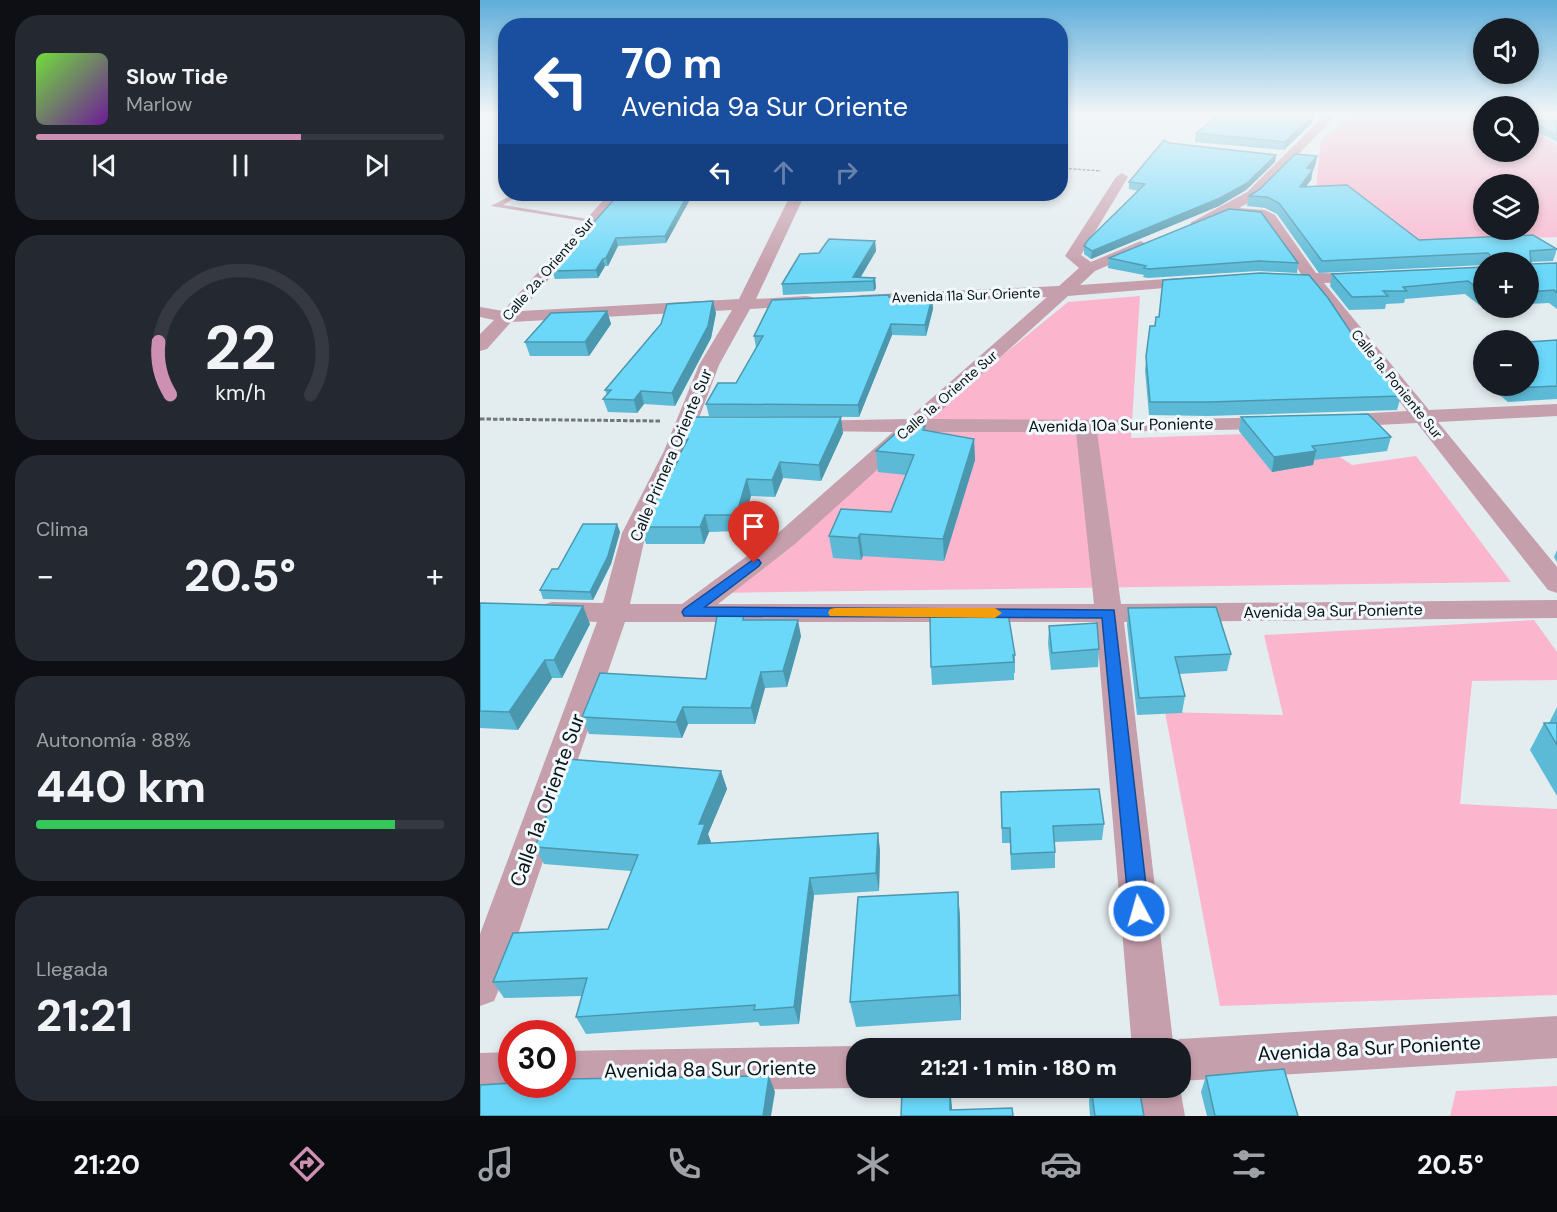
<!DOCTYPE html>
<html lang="es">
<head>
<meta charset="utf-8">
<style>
	body { margin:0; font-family:"DM Sans",sans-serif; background:#242831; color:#f1f3f6; height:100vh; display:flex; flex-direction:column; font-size:22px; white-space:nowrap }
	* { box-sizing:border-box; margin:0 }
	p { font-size:20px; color:#9ea1a6 }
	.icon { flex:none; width:33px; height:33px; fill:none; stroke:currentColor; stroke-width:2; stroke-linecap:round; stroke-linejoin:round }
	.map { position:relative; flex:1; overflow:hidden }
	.sheet { display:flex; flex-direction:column; gap:15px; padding:15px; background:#0d0f14; width:480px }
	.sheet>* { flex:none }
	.hud { position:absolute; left:18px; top:18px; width:570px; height:183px; border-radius:24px; box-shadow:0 3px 9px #0003; background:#1a4fa0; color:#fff; overflow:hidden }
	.buttons { position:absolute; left:993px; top:18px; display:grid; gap:12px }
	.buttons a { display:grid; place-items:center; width:66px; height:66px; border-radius:50%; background:#171b24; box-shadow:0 3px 9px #0003; font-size:30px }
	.speed { position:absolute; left:18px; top:1020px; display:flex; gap:12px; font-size:30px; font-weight:700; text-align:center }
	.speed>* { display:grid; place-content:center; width:78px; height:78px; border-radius:50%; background:#171b24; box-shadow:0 3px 9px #0003; line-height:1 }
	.speed .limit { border:9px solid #d22; background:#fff; color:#111 }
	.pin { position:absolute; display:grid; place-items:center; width:51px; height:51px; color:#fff; margin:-62px -26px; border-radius:50% 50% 50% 0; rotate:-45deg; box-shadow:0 0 6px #0007 }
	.pin .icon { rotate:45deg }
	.me { position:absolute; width:66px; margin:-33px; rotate:354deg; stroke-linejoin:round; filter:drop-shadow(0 0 4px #0008) }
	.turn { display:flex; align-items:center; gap:21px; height:126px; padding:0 24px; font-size:27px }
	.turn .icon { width:78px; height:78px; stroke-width:2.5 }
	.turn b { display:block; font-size:42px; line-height:51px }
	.lanes { display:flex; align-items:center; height:57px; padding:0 24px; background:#0003; justify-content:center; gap:30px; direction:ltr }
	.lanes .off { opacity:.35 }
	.big { font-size:45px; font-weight:800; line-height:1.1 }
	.sheet .card { flex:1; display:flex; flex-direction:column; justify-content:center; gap:9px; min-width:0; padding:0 21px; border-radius:24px; background:#242831 }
	.sheet .dial { align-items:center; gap:0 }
	.dial svg { height:156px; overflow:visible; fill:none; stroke:#363941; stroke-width:7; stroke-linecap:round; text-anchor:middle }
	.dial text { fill:#f1f3f6; stroke:none }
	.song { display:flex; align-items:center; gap:18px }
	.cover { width:72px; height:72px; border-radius:9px; background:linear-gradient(135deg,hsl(100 70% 55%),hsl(280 70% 35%)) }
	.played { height:6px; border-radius:3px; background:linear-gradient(90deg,#cd90b2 65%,#363941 65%) }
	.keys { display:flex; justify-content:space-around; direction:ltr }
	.heat { display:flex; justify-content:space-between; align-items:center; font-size:33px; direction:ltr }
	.charge { height:9px; border-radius:4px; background:linear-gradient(90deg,#34c759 88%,#363941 0) }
	.trip { position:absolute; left:366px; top:1038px; width:345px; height:60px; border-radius:24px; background:#171b24; box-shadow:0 3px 9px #0003; font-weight:800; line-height:60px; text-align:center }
	.tab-bar { display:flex; height:96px; justify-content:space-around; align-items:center; background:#090b0e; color:#9ea1a6 }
	.tab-bar .icon { width:42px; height:42px }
	.tab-bar .current { color:#cd90b2 }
	.tab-bar b { font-size:27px; color:#f1f3f6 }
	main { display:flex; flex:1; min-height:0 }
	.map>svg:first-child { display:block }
	.green { fill:#fbb6ce; fill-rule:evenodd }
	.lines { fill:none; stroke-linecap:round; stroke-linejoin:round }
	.path-far1 { stroke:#72787a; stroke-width:1.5; stroke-dasharray:3 1.5; stroke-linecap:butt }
	.path { stroke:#72787a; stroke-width:3; stroke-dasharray:4.5 2; stroke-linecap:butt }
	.lane { fill:#c69fac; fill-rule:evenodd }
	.street { fill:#c69fac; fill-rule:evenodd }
	.wall { fill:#5cbad6 }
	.shaded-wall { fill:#4b97ae }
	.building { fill:#6bd8f9; stroke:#4b97ae; stroke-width:1.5 }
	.route { fill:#1a73e8; stroke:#114b97; stroke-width:1.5 }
	.slow { fill:#f59e0b }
	.labels { text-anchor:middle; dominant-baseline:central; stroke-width:6; stroke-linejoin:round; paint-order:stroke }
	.far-street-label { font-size:14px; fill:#0e1112; stroke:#f0f9fd }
	.street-label { font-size:16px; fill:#0e1112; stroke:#f0f9fd }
	.near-street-label { font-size:20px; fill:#0e1112; stroke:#f0f9fd }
</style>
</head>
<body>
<main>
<section class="sheet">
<div class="card">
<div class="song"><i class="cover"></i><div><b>Slow Tide</b><p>Marlow</p></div></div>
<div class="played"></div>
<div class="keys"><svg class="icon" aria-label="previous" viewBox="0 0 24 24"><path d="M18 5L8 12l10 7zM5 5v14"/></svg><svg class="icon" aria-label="pause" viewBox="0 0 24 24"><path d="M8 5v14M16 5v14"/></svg><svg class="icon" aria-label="next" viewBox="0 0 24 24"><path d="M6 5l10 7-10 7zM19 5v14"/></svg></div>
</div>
<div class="card dial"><svg viewBox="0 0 100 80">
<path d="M14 69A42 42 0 1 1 86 69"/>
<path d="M14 69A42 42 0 0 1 8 42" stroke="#cd90b2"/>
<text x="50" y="56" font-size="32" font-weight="700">22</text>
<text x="50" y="72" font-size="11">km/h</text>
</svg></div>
<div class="card"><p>Clima</p>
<div class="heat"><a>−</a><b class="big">20.5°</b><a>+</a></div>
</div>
<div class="card"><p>Autonomía · 88%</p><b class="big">440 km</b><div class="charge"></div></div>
<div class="card"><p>Llegada</p><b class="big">21:21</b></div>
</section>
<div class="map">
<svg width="1077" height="1116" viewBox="0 0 1077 1116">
	<rect width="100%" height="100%" fill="#e3ecef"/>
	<!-- green -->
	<g class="green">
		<path d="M872,115H1003L1004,152H1048L1049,128L1077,145V237L830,247L841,140ZM1004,184H1048V230H1004Z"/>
		<polygon points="660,296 651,438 823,432 872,465 936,456 1031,582 231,593 588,302"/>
		<polygon points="1054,620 1077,652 1077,680 992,681 980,804 1077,809 1077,995 740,1006 685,712 803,715 784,635"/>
		<polygon points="1077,1086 1077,1116 970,1116 976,1091"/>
	</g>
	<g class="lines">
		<!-- path-far1 -->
		<polyline class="path-far1" points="580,168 621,171"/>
		<!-- path -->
		<polyline class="path" points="0,419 180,421"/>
		<!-- lane -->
		<polygon class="lane" points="34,194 42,194 23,205 114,220 110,222 11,206"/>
		<!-- street -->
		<g class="street">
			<polygon points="845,115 856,115 777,198 759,208 785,210 795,215 836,273 892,274 894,277 886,282 844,283 949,410 1077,404 1077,416 958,422 1077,567 1077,593 1068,590 937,423 859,427 852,425 849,421 852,417 859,415 927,411 827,283 794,282 792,279 794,276 821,274 785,221 781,218 746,216 717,227 710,223 767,192"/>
			<polygon points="1061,115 1077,117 1077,124"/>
			<path d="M642,173L648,177L601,255L611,262L656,243L661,241L669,246L666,249L615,271L600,285L715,277L723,282L721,285L588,296L452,419L675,420L793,417L800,419L804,423L800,427L793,429L617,432L641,604L1077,600V618L644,622L693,1042L700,1039L1077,1016V1058L700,1081V1048H652L616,622H145L20,987L14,1001L0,1006V934L117,622L72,620L62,617L58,611L62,605L72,602L123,603L142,533L184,451L219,365L252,310L31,322L7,349L0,351V334L14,320L0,317V307L23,311L129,194H143L41,311L259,299L311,194H325L276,299L326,296L332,297L335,301L332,305L326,306L270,309L239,365L219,418L254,420L258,424L254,428L214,430L166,533L150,604H202L297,534L413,432L329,431L322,429L318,425L322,421L428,419L567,297L386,304L380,303L378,299L380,295L579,286L599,268L585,256L636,177ZM439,432H596L614,604H238L315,544Z"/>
			<polygon points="376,1046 382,1048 376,1048 376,1088 82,1093 66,1084 82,1084 82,1051"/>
			<polygon points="32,1052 32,1084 49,1084 47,1088 32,1094 0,1095 0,1053"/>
			<polygon points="657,1088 700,1088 705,1116 661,1116"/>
		</g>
	</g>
	<!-- wall -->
	<g class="wall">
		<polygon points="834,115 832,123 804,150 715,142 716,133"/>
		<rect x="1048" y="115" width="29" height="1"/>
		<polygon points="1049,120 1077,121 1077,142 1048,127"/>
		<polygon points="689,143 796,155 795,162 766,190 739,206 611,259 604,254 604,246 658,191 649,189 649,182"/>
		<polygon points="837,156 835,166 833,169 831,180 826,186 939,240 1077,249 1073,261 1051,262 1051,264 1077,263 1077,309 1069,303 1048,304 1048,262 1004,262 1004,265 839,273 797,214 785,208 767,206 769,196"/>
		<polygon points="213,194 186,243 138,246 128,266 125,266 118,278 75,279 72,271"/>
		<polygon points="749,209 818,263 817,273 778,271 668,278 663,277 664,275 628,268 629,258"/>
		<polygon points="395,241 396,251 381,277 395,278 396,288 394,291 303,295 302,284 339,253"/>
		<polygon points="1004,267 1004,308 1005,308 1003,308 985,294 925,299 924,303 906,304 905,309 869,310 850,286 852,274"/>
		<polygon points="409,297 452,298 453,309 446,336 412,335 379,417 229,416 226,404 256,383 277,348 276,348 274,336"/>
		<polygon points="127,311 131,324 109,356 50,356 45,342"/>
		<polygon points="236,313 231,338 195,406 164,404 157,413 128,412 123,399 127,395 125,390"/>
		<polygon points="670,326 888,358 921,396 917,410 728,416 669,415 665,370"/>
		<polygon points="1077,340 1077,399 1028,402 1009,386 1048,386 1048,342"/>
		<polygon points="761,417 911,437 907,451 834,460 833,465 792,472 759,431"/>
		<polygon points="445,431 494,439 495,460 464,561 383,556 381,560 353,558 349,536 411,512 426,475 398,472 396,451"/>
		<polygon points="363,433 341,481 303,478 295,497 271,496 260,531 229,532 224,544 166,544 161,527 197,464 196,461 205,445 204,439"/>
		<polygon points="137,524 140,532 131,564 113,600 63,599 60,590 78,569"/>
		<polygon points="1077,550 1077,562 1074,557"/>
		<polygon points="0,603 110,624 82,678 72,678 38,730 0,728"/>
		<polygon points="648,608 751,654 747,671 699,674 705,696 702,713 657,715 647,625"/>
		<polygon points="265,620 321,636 307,687 285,688 275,724 208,724 202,738 109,734 102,717 226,679"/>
		<polygon points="569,626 619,649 618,667 571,670 568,644"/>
		<polygon points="535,655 535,673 534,673 534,680 452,685 451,667"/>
		<polygon points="1077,707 1077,796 1050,750 1064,723 1069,723"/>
		<polygon points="241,771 247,789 228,834 231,843 398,833 400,851 399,891 334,895 319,1024 280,1026 278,1022 106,1034 96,1017 102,996 24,998 13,982 128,929 151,871 64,864 55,847"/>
		<polygon points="521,792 624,824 622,840 575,842 575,868 531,870 530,843 522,843"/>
		<polygon points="478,892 480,918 481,1020 376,1027 370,1002"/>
		<polygon points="726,1076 818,1116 727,1116 721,1092"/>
		<polygon points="610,1088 659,1088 664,1116 610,1116 609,1102"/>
	</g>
	<!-- shaded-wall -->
	<g class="shaded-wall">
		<polygon points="834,115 832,123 804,150 805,142"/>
		<polygon points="796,155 795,162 766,190 739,206 611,259 612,251"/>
		<polygon points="837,156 835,166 825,179 827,168"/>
		<polygon points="833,169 831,180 818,197 820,187"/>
		<polygon points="208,194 213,194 186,243 185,236"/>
		<polygon points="136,238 138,246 128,266 126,258"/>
		<polygon points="395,241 396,251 378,281 373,277"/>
		<polygon points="123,259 125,266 118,278 116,270"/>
		<polygon points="395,278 396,288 394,291 393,281"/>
		<polygon points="452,298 453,309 446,336 445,325"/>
		<polygon points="233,301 236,313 231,338 195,406 192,393"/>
		<polygon points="127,311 131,324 109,356 105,342"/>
		<polygon points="411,324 412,335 379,417 378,405"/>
		<polygon points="161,391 164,404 157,413 154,400"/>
		<polygon points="361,417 363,433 341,481 339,465"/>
		<polygon points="494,439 495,460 464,561 463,539"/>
		<polygon points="836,451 833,465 792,472 794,457"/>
		<polygon points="300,462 303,478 295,497 292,480"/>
		<polygon points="267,479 271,496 260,531 256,515"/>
		<polygon points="225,515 229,532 224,544 220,527"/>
		<polygon points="137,524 140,532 131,564 113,600 110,592"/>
		<polygon points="380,534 383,556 381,560 378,538"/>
		<polygon points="103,606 110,624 82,678 74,660"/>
		<polygon points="318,620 321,636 307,687 303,671"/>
		<polygon points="65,660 72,678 38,730 29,712"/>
		<polygon points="281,672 285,688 275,724 271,708"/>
		<polygon points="203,707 208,724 202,738 196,722"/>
		<polygon points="241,771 247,789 228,834 231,842 225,862 218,844 219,824"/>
		<polygon points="398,833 400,851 399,891 396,873"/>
		<polygon points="330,878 334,895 319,1024 314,1007"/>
		<polygon points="478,892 480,918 481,1020 479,995"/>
		<polygon points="289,1076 295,1092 291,1116 283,1116"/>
		<polygon points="470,1088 472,1107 472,1116 470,1110"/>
	</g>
	<!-- building -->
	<g class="building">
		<polygon points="739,115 833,115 805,142 716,133"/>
		<polygon points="1049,120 1077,121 1077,135"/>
		<polygon points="684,140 689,143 796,155 767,183 740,198 612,251 604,246 608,240 665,184 649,182"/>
		<polygon points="815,154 837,156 827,168 833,169 820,187 867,185 939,240 1053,235 1077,249 1050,251 1051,264 1077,263 1077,293 1074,290 1048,292 1048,262 1009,262 1010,255 1008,253 842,261 799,203 787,197 769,196 780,189"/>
		<polygon points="139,194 208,194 185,236 136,238 126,258 123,259 116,270 72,271 81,259"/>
		<polygon points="749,209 781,212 818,263 779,261 669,269 664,268 666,266 629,258"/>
		<polygon points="349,239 395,241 373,277 395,278 393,281 302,284 320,254 339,253"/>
		<polygon points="1004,267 1004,293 988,281 923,287 927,291 903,291 908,296 872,297 852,274"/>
		<polygon points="780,273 829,275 848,298 888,358 893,358 921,396 730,402 670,402 666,357 670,326 675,326 676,317 679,317 683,280"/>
		<polygon points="409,295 409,297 452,298 445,325 411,324 378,405 226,404 238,383 256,383 283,336 274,336 292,300"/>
		<polygon points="233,301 228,326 192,393 161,391 154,400 123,399 131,390 125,390 181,324 187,304"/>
		<polygon points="127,311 105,342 45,342 71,313"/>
		<polygon points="1077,340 1077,386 1033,388 1030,386 1048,386 1048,364 1053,364 1048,360 1048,342"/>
		<polygon points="888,414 911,437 832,446 836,451 794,457 761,417"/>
		<polygon points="216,417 361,417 339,465 300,462 292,480 267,479 256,515 225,515 220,527 161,527 198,461 196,461 208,439 204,439"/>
		<polygon points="425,425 445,426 443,430 494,439 463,539 380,534 378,538 349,536 361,509 411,512 434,455 396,451"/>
		<polygon points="103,524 137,524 128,556 110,592 60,590 72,569 78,569"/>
		<polygon points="0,603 103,606 74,660 65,660 29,712 0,711"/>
		<polygon points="736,607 751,654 695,657 705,696 659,698 648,608"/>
		<polygon points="528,613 535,655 533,655 534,662 451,667 450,617"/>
		<polygon points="264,614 263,620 318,620 303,671 281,672 271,708 203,707 196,722 102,717 120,673 226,679 237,616"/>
		<polygon points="617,623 619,649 572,653 569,626"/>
		<polygon points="1064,723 1077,723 1077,745"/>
		<polygon points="87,759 241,771 219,824 225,824 218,844 398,833 396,873 330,878 314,1007 274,1010 275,1005 96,1017 107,978 13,982 33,933 128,929 158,855 55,847"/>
		<polygon points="619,789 624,824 573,826 575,852 531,854 530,828 522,828 521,792"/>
		<polygon points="478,892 479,995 370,1002 378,897"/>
		<polygon points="804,1069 818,1116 735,1116 726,1076"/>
		<polygon points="289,1076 283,1116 0,1116 0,1085 32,1083 32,1084 82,1084 82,1080 86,1079"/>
		<polygon points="470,1088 470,1110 532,1108 533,1116 421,1116 422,1091"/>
		<polygon points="611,1088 659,1088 664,1116 615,1116"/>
	</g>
	<!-- sky -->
	<linearGradient id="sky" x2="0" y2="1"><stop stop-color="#5eaeda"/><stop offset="0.42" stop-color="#f2f6f8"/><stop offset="1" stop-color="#f2f6f8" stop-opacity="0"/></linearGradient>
	<rect width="1077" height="271" fill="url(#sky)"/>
	<!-- route -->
	<polygon class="route" points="274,559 279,560 281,563 279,566 225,607 634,610 669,911 666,918 659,920 652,918 649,911 622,618 204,616 202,612 204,609"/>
	<!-- slow -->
	<polygon class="slow" points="355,608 515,608 522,613 515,618 350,616 348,613 350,609"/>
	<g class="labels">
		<!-- far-street labels -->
		<g class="far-street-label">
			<text transform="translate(68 269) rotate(-49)">Calle 2a. Oriente Sur</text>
			<text transform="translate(486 295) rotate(-2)">Avenida 11a Sur Oriente</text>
			<text transform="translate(917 384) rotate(51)">Calle 1a. Poniente Sur</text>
			<text transform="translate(467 395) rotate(-41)">Calle 1a. Oriente Sur</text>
		</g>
		<!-- street labels -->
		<g class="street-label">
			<text transform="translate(641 425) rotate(-1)">Avenida 10a Sur Poniente</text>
			<text transform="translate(191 455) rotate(-67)">Calle Primera Oriente Sur</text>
			<text transform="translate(853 611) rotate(-1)">Avenida 9a Sur Poniente</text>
		</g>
		<!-- near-street labels -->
		<g class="near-street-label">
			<text transform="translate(67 800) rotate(-70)">Calle 1a. Oriente Sur</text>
			<text transform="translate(889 1048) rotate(-3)">Avenida 8a Sur Poniente</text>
			<text transform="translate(230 1069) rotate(-1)">Avenida 8a Sur Oriente</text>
		</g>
	</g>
</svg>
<div class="buttons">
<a><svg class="icon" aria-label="sound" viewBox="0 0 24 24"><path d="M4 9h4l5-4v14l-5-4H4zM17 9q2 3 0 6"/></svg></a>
<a><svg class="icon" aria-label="search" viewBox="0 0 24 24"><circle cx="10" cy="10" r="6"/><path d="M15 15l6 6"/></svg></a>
<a><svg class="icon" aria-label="layers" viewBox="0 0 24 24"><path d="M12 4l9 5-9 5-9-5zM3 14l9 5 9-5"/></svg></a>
<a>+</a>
<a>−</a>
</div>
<div class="speed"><div class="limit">30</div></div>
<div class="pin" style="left:274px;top:563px;background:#d93025"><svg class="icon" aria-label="arrive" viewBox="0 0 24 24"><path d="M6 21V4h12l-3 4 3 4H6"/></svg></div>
<svg class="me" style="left:659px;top:911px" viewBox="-20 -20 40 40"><circle r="17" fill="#1a73e8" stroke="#fff" stroke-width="3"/><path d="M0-11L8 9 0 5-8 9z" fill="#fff"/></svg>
<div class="trip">21:21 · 1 min · 180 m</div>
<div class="hud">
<div class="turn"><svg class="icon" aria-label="left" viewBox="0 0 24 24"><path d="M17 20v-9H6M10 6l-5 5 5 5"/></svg><div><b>70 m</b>Avenida 9a Sur Oriente</div></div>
<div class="lanes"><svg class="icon" aria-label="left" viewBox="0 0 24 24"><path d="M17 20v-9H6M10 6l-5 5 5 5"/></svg><svg class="icon off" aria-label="ahead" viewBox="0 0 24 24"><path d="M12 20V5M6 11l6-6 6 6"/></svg><svg class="icon off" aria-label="right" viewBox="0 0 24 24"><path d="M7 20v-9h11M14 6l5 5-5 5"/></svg></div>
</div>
</div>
</main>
<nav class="tab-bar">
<b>21:20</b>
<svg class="icon current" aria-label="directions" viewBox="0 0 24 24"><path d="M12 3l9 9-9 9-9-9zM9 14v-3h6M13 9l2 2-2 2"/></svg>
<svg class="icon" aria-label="music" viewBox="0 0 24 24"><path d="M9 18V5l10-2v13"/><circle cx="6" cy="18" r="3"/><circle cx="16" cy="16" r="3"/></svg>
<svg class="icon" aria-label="phone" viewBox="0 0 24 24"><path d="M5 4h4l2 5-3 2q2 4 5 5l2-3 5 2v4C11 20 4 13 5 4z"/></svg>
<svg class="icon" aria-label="climate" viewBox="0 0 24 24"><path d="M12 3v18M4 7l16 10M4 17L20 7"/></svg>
<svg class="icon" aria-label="car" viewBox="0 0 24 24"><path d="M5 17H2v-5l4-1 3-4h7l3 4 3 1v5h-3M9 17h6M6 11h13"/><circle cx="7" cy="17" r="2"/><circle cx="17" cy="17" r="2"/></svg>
<svg class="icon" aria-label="filters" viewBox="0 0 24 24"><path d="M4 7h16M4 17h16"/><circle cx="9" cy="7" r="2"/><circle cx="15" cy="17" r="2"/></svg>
<b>20.5°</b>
</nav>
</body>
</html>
